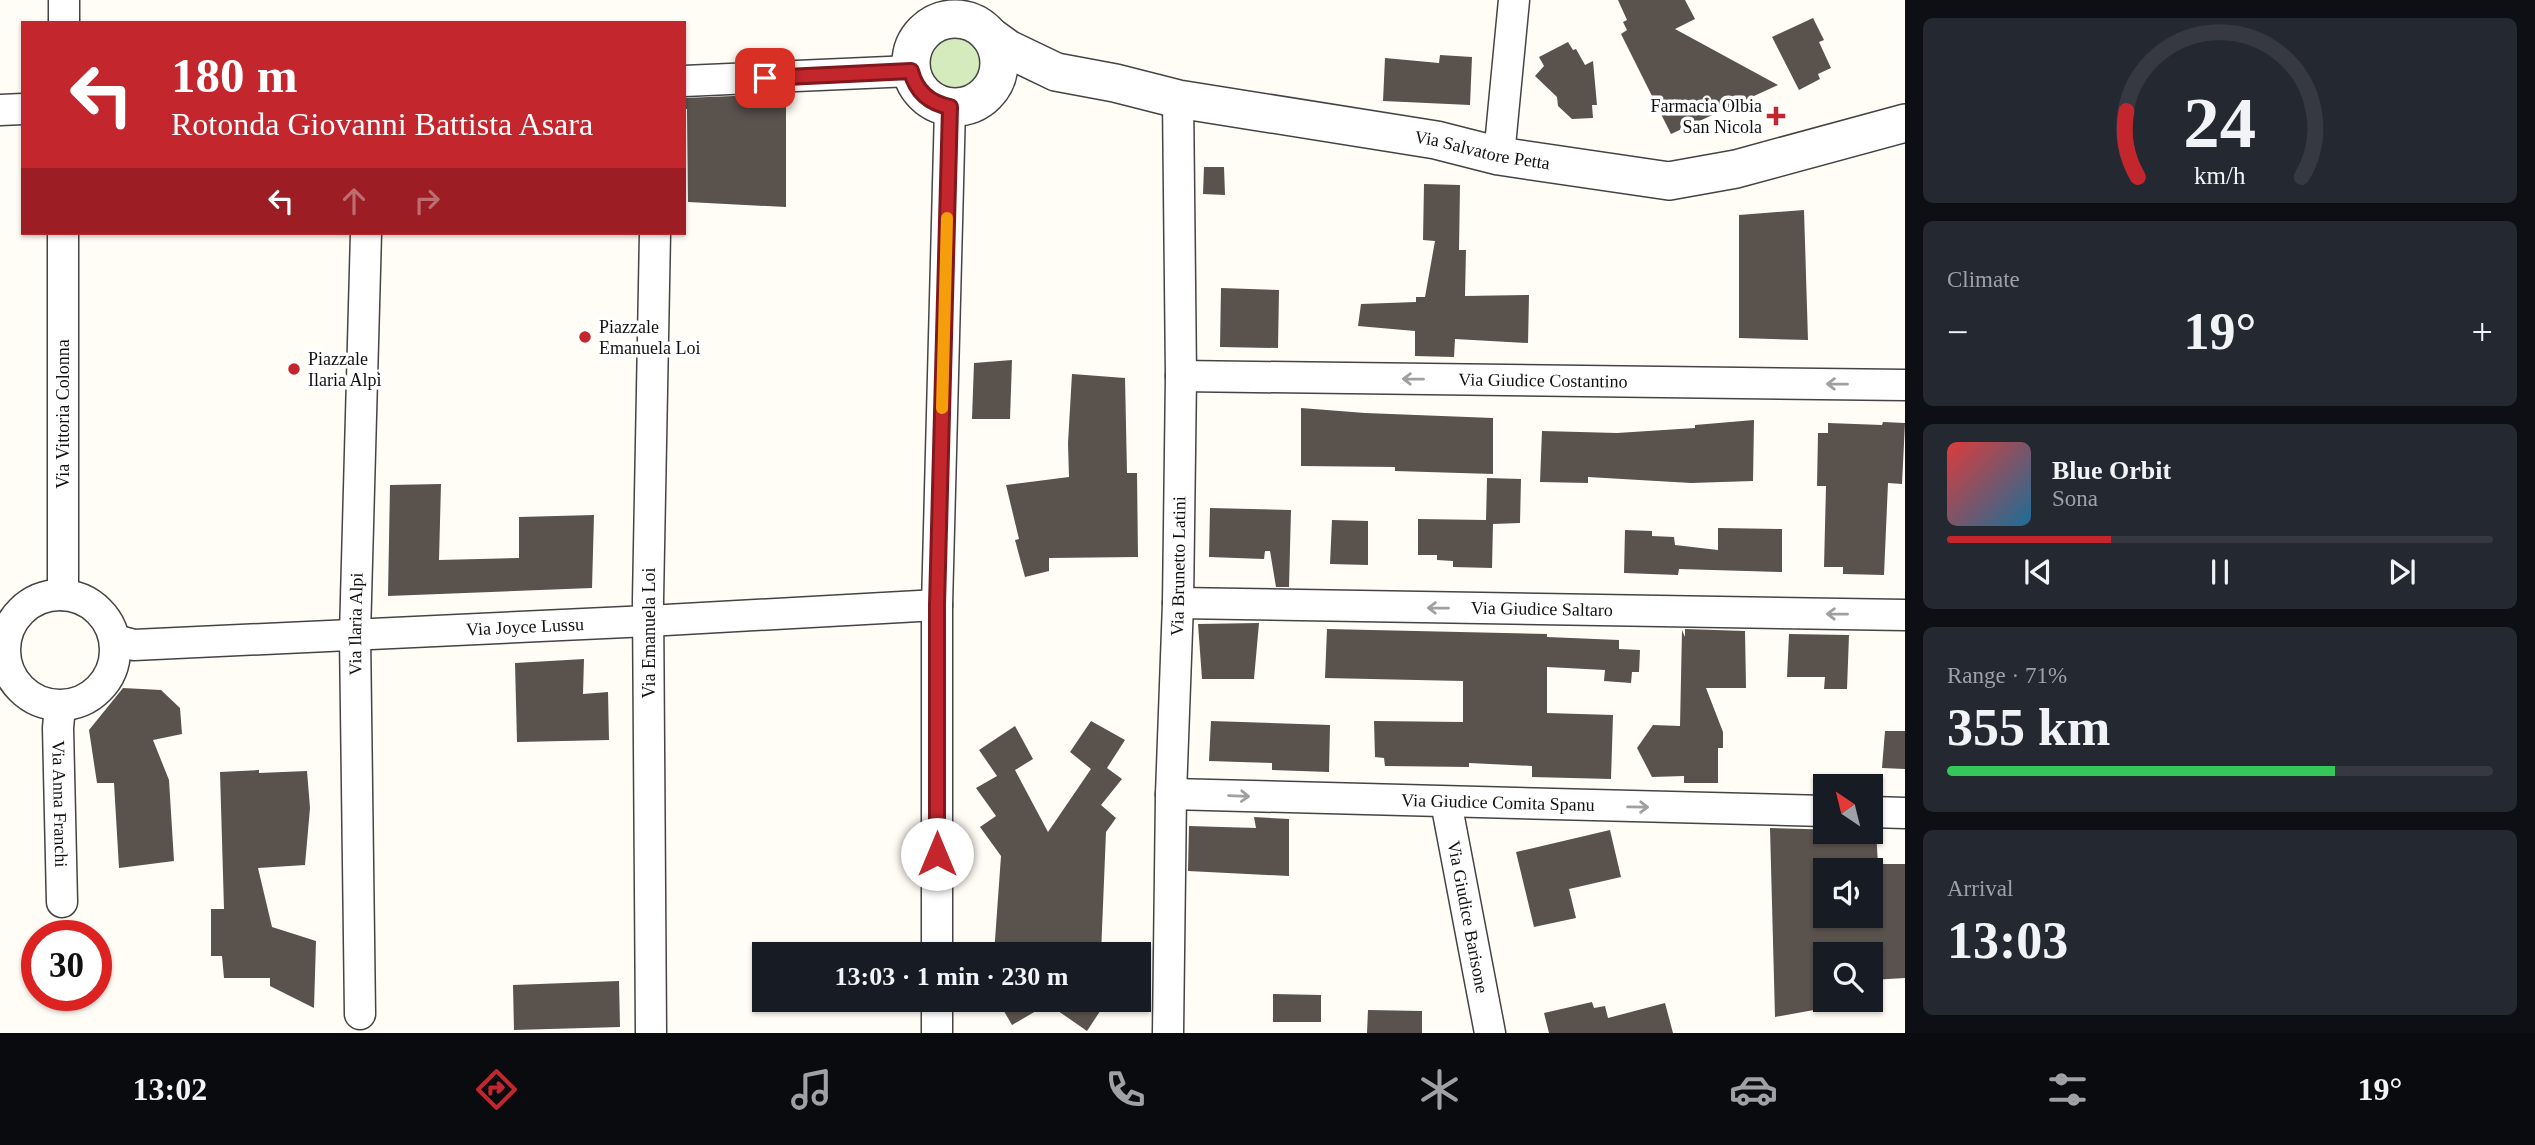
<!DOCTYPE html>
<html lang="en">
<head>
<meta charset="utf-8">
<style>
	body { margin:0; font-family:"Times New Roman",serif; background:#242831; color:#f1f3f6; height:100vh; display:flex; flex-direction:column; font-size:26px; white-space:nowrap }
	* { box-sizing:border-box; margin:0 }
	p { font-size:23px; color:#9ea1a6 }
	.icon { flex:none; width:38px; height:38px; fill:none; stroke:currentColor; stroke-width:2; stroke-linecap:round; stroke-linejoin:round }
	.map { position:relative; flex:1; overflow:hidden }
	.side { display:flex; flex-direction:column; gap:18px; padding:18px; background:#0d0f14; width:630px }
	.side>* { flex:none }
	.hud { position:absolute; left:21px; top:21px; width:665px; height:214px; border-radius:0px; box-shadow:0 2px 5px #0004; background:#c4262e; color:#fff; overflow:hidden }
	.needle { width:46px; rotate:325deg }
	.controls { position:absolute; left:1813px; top:774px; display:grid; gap:14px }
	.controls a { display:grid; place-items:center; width:70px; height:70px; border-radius:0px; background:#171b24; box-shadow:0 2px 5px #0004; font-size:35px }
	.speed { position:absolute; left:21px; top:920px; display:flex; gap:14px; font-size:35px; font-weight:700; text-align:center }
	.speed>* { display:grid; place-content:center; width:91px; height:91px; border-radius:50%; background:#171b24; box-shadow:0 2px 5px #0004; line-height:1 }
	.speed .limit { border:10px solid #d22; background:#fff; color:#111 }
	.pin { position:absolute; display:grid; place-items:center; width:60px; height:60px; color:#fff; margin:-30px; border-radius:14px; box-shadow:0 4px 10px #0006 }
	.me { position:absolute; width:77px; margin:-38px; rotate:0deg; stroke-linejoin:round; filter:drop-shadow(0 0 5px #0008) }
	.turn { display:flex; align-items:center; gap:24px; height:147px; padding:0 35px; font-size:32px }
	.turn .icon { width:91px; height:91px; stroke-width:2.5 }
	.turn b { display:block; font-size:49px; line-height:60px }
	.lanes { display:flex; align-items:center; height:66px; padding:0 35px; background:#0003; justify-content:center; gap:35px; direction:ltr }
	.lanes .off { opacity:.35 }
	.big { font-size:52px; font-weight:600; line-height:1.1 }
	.side .widget { flex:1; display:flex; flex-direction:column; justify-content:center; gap:10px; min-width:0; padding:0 24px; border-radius:10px; background:#242831 }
	.side .dial { align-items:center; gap:0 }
	.dial svg { height:182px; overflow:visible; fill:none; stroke:#363941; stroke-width:7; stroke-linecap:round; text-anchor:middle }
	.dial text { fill:#f1f3f6; stroke:none }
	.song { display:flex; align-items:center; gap:21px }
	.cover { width:84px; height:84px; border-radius:10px; background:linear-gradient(135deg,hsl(0 70% 55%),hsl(200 70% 35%)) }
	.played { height:7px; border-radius:4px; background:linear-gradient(90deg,#c4262e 30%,#363941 30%) }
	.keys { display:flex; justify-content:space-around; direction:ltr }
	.heat { display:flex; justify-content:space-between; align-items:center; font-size:38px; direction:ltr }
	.charge { height:10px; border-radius:5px; background:linear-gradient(90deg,#34c759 71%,#363941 0) }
	.trip { position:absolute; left:752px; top:942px; width:399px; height:70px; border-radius:0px; background:#171b24; box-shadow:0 2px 5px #0004; font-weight:600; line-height:70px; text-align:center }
	.menu { display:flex; height:112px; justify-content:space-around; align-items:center; background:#090b0e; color:#9ea1a6 }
	.menu .icon { width:49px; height:49px }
	.menu .current { color:#c4262e }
	.menu b { font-size:32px; color:#f1f3f6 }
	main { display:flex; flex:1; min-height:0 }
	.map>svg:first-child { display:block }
	.green { fill:#d5ebbd }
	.building { fill:#5a524d; fill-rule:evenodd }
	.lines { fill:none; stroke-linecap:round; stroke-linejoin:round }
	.minor-casing { stroke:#444; stroke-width:33 }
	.tertiary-casing { stroke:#444; stroke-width:40 }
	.minor { stroke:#fff; stroke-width:30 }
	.tertiary { stroke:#fff; stroke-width:37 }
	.oneway { stroke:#a0a0a0 }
	.route-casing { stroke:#7f191e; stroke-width:18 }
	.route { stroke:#c4262e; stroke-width:12 }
	.slow { stroke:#f59e0b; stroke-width:12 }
	.poi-dot { fill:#c4262e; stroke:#fff; stroke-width:2.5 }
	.labels { text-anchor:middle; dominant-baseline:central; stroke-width:7; stroke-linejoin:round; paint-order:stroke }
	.poi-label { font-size:18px; fill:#111; stroke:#fff; text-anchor:start }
	.street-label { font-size:18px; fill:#111; stroke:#fff }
</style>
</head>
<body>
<main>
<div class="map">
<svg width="1905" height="1033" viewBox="0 0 1905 1033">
	<rect width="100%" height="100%" fill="#fffdf5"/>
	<!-- green -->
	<circle class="green" cx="955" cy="64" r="32"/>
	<!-- building -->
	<g class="building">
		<polygon points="1618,0 1685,0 1695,19 1675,29 1778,85 1671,134 1621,34 1627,30 1623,22 1627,20"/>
		<polygon points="1813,18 1824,40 1819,42 1831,68 1818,74 1820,79 1799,90 1772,37"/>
		<polygon points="1568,42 1573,50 1576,49 1585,65 1593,61 1597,105 1592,105 1593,118 1572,119 1558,106 1557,97 1535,76 1544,66 1539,57"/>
		<polygon points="1440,55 1472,57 1470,105 1383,101 1385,58 1439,63"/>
		<polygon points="786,94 786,207 688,202 687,109 684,109 684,98"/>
		<polygon points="1204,167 1224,167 1225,195 1203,194"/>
		<polygon points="1424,184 1460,185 1459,250 1466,250 1465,296 1529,295 1528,343 1455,339 1454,357 1415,356 1415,331 1358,326 1361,304 1416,302 1416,297 1425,297 1435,241 1423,240"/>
		<polygon points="1804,210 1808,340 1739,338 1739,215"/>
		<polygon points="1221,288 1279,290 1278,348 1220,347"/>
		<polygon points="1012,360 1010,419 972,419 974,363"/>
		<polygon points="1072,374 1125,378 1127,473 1137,473 1138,557 1049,558 1049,571 1025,577 1015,540 1019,539 1006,485 1069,477 1068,443"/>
		<polygon points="1301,408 1365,413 1493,418 1493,474 1395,471 1395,467 1301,466"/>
		<polygon points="1754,420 1753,481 1691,483 1588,477 1588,483 1540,482 1542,431 1617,433 1695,428 1695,425"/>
		<polygon points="1883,422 1905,423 1902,484 1888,483 1884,575 1843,574 1843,567 1824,567 1826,486 1817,486 1818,433 1828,433 1828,423 1882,425"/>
		<polygon points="1487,478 1521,479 1520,523 1493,524 1492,568 1453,567 1453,561 1437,560 1437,555 1418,555 1418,519 1486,520"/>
		<polygon points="441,484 439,560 519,558 519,517 594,515 592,588 388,596 390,485"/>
		<polygon points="1210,508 1291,510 1289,587 1276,587 1270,551 1265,551 1264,559 1209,557"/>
		<polygon points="1332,520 1368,521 1368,565 1330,564"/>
		<polygon points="1718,528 1782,529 1782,572 1679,569 1678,575 1624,573 1625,530 1652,531 1652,536 1674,537 1675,545 1718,550"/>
		<polygon points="1259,623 1254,679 1202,679 1198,624"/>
		<polygon points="1327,629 1547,634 1547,637 1619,640 1619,649 1640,650 1639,672 1632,672 1631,683 1604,681 1605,670 1547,667 1547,713 1613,715 1611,779 1532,777 1532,766 1469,763 1469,767 1385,766 1384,758 1375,757 1374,721 1463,722 1463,681 1325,678"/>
		<polygon points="1685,629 1745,631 1746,688 1706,688 1723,732 1723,748 1718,748 1718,783 1684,783 1684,776 1652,777 1637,748 1653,725 1680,726 1682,630 1685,637"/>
		<polygon points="1789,634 1849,635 1847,689 1824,689 1825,677 1787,677"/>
		<polygon points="584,659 583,694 608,692 609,740 517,742 515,663"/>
		<polygon points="123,688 161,690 180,708 182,734 153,740 169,780 174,861 119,868 114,783 97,783 89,730"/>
		<polygon points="1091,721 1125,740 1107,768 1122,779 1101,805 1116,818 1106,832 1101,954 994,954 1001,856 980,827 996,816 976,788 997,776 979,750 1015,726 1033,759 1015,770 1048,832 1091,769 1070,752"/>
		<polygon points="1211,721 1330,725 1329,772 1272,770 1272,763 1209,761"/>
		<polygon points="1885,731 1905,731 1905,769 1882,768"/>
		<polygon points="259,770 259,773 307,771 310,808 305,865 258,868 272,927 316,941 314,1008 270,986 270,978 224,978 222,956 211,956 211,909 224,909 220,772"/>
		<polygon points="1254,817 1289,819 1289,876 1188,871 1189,826 1256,828"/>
		<path d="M1770,828L1876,831L1878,864H1905V978L1871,980V954H1825V1008L1775,1017ZM1825,870H1871V915H1825Z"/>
		<polygon points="1610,830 1621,877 1569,889 1576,918 1534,927 1516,852"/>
		<polygon points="619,981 620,1027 514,1030 513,985"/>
		<polygon points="1273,994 1321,995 1321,1022 1273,1022"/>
		<polygon points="997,999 1108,999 1087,1031 1048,1004 1012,1025"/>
		<polygon points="1592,1002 1594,1008 1605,1006 1608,1018 1665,1003 1673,1033 1549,1033 1544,1013"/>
		<polygon points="1368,1010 1422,1011 1422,1033 1367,1033"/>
	</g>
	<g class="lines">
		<!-- minor casing -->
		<g class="minor-casing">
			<g id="minor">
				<polyline points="64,0 64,23"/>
				<polyline points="684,81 911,71"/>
				<polyline points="0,110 23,109"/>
				<polyline points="1499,156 1514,0"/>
				<polyline points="63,233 63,595"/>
				<path id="s1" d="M1181,376L1905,385"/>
				<circle cx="60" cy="650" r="55"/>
				<path id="s2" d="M1178,603L1905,615"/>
				<path id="s3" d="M115,640L134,645L648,621L937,605"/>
				<path id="s4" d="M60,706L58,728L62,902"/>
				<path id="s5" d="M1171,794L1825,811"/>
				<path id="s6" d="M1446,802L1490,1033"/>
				<polyline points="1871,812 1905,813"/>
				<polyline points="937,954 937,605 950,108"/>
				<path id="s7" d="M360,1014L355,635L366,233"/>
				<polyline points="651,1033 648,600 655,233"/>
				<polyline points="937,1033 937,999"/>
				<path id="s8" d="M1168,1033L1171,794L1178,603L1181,376L1178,99"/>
			</g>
		</g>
		<!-- tertiary casing -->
		<g class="tertiary-casing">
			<g id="tertiary">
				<circle cx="955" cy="63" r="44"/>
				<path id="s9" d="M990,36L1008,49L1056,72L1115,83L1178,99L1436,140L1499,156L1669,181L1736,169L1905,123"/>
			</g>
		</g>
		<!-- minor -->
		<use href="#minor" class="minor"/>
		<!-- tertiary -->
		<use href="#tertiary" class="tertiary"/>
	</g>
	<!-- one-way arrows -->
	<defs><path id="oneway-shaft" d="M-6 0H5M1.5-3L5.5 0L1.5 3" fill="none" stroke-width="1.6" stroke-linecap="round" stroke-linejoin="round" transform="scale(1.75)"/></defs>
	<g class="oneway">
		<use href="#oneway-shaft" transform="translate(1413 379) rotate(-179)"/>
		<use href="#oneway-shaft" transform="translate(1837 384) rotate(-179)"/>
		<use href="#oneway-shaft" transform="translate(1438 608) rotate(-179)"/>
		<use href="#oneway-shaft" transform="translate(1837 614) rotate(-179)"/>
		<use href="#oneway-shaft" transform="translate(1239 796) rotate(2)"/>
		<use href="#oneway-shaft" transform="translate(1638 807) rotate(1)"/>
	</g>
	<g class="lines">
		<!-- route casing -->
		<g class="route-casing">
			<path id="route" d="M765,78L911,71C916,91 929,103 950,107L937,605V854"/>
		</g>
		<!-- route -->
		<use href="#route" class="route"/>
		<!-- slow -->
		<polyline class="slow" points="942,408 947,218"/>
	</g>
	<!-- markers -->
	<g class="poi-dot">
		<path d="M1772.5 105.5h7v7h7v7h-7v7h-7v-7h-7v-7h7z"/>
		<circle cx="585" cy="337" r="7"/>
		<circle cx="294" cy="369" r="7"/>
	</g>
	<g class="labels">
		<!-- poi labels -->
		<g class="poi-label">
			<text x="1762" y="106" text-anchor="end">Farmacia Olbia<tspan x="1762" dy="21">San Nicola</tspan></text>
			<text x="599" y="327">Piazzale<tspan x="599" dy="21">Emanuela Loi</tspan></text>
			<text x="308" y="359">Piazzale<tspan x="308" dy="21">Ilaria Alpi</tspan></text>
		</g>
		<!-- street labels -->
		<g class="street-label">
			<text stroke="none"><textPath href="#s9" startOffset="509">Via Salvatore Petta</textPath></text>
			<text stroke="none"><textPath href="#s1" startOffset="362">Via Giudice Costantino</textPath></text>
			<text transform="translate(63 414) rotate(-90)">Via Vittoria Colonna</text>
			<text stroke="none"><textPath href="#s8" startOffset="467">Via Brunetto Latini</textPath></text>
			<text stroke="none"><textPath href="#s2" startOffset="364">Via Giudice Saltaro</textPath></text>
			<text stroke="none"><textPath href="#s7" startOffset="390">Via Ilaria Alpi</textPath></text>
			<text stroke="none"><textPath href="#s3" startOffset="411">Via Joyce Lussu</textPath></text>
			<text transform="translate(649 633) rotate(-90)">Via Emanuela Loi</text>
			<text stroke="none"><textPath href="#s5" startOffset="327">Via Giudice Comita Spanu</textPath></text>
			<text stroke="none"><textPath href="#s4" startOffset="98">Via Anna Franchi</textPath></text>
			<text stroke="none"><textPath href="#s6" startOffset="117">Via Giudice Barisone</textPath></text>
		</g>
	</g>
</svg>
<div class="controls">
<a><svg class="needle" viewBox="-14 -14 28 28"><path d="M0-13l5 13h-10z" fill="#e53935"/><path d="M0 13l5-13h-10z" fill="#9ea1a6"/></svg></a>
<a><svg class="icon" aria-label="sound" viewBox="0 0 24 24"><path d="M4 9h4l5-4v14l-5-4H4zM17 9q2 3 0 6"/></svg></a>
<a><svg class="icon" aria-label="search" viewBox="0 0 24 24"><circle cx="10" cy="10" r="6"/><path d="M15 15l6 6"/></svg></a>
</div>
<div class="speed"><div class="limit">30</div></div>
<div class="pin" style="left:765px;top:78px;background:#d93025"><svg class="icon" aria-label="arrive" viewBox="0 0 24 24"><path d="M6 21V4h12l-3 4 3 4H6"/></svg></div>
<svg class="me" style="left:937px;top:854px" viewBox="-20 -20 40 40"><circle r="19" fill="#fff"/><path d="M0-13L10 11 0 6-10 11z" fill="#c4262e"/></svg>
<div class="trip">13:03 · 1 min · 230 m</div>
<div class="hud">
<div class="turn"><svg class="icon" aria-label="left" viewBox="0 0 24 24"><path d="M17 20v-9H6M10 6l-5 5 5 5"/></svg><div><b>180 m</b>Rotonda Giovanni Battista Asara</div></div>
<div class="lanes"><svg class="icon" aria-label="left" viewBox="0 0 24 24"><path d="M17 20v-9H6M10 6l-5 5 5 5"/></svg><svg class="icon off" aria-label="ahead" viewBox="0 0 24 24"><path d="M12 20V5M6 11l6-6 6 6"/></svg><svg class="icon off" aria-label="right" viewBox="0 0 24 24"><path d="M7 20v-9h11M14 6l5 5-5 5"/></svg></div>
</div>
</div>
<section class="side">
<div class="widget dial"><svg viewBox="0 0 100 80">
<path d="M14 69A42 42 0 1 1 86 69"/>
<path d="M14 69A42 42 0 0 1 9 40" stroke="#c4262e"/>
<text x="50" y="56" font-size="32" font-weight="700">24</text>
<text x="50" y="72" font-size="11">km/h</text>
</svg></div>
<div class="widget"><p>Climate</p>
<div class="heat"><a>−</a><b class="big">19°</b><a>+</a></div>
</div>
<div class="widget">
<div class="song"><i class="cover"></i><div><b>Blue Orbit</b><p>Sona</p></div></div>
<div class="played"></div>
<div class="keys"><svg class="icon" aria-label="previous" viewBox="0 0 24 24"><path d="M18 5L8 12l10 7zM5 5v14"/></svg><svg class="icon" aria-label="pause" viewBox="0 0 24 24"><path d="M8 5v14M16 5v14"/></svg><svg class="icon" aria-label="next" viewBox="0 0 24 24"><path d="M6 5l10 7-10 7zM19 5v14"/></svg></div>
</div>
<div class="widget"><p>Range · 71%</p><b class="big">355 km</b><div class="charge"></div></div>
<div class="widget"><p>Arrival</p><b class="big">13:03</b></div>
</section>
</main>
<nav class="menu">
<b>13:02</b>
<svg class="icon current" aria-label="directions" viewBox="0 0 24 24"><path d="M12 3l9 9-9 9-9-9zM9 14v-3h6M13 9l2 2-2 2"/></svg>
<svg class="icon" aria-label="music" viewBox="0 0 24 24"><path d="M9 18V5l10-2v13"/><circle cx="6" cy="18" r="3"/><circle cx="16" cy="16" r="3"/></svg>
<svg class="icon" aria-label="phone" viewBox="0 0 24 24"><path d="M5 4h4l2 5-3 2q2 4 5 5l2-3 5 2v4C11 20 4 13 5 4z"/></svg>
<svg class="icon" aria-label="climate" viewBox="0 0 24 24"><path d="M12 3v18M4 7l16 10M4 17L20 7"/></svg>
<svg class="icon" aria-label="car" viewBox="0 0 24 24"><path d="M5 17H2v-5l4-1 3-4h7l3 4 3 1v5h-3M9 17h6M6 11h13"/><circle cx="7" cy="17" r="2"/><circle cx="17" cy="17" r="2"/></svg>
<svg class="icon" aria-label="filters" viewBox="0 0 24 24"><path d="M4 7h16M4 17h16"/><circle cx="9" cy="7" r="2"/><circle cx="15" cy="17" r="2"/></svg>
<b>19°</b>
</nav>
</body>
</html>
